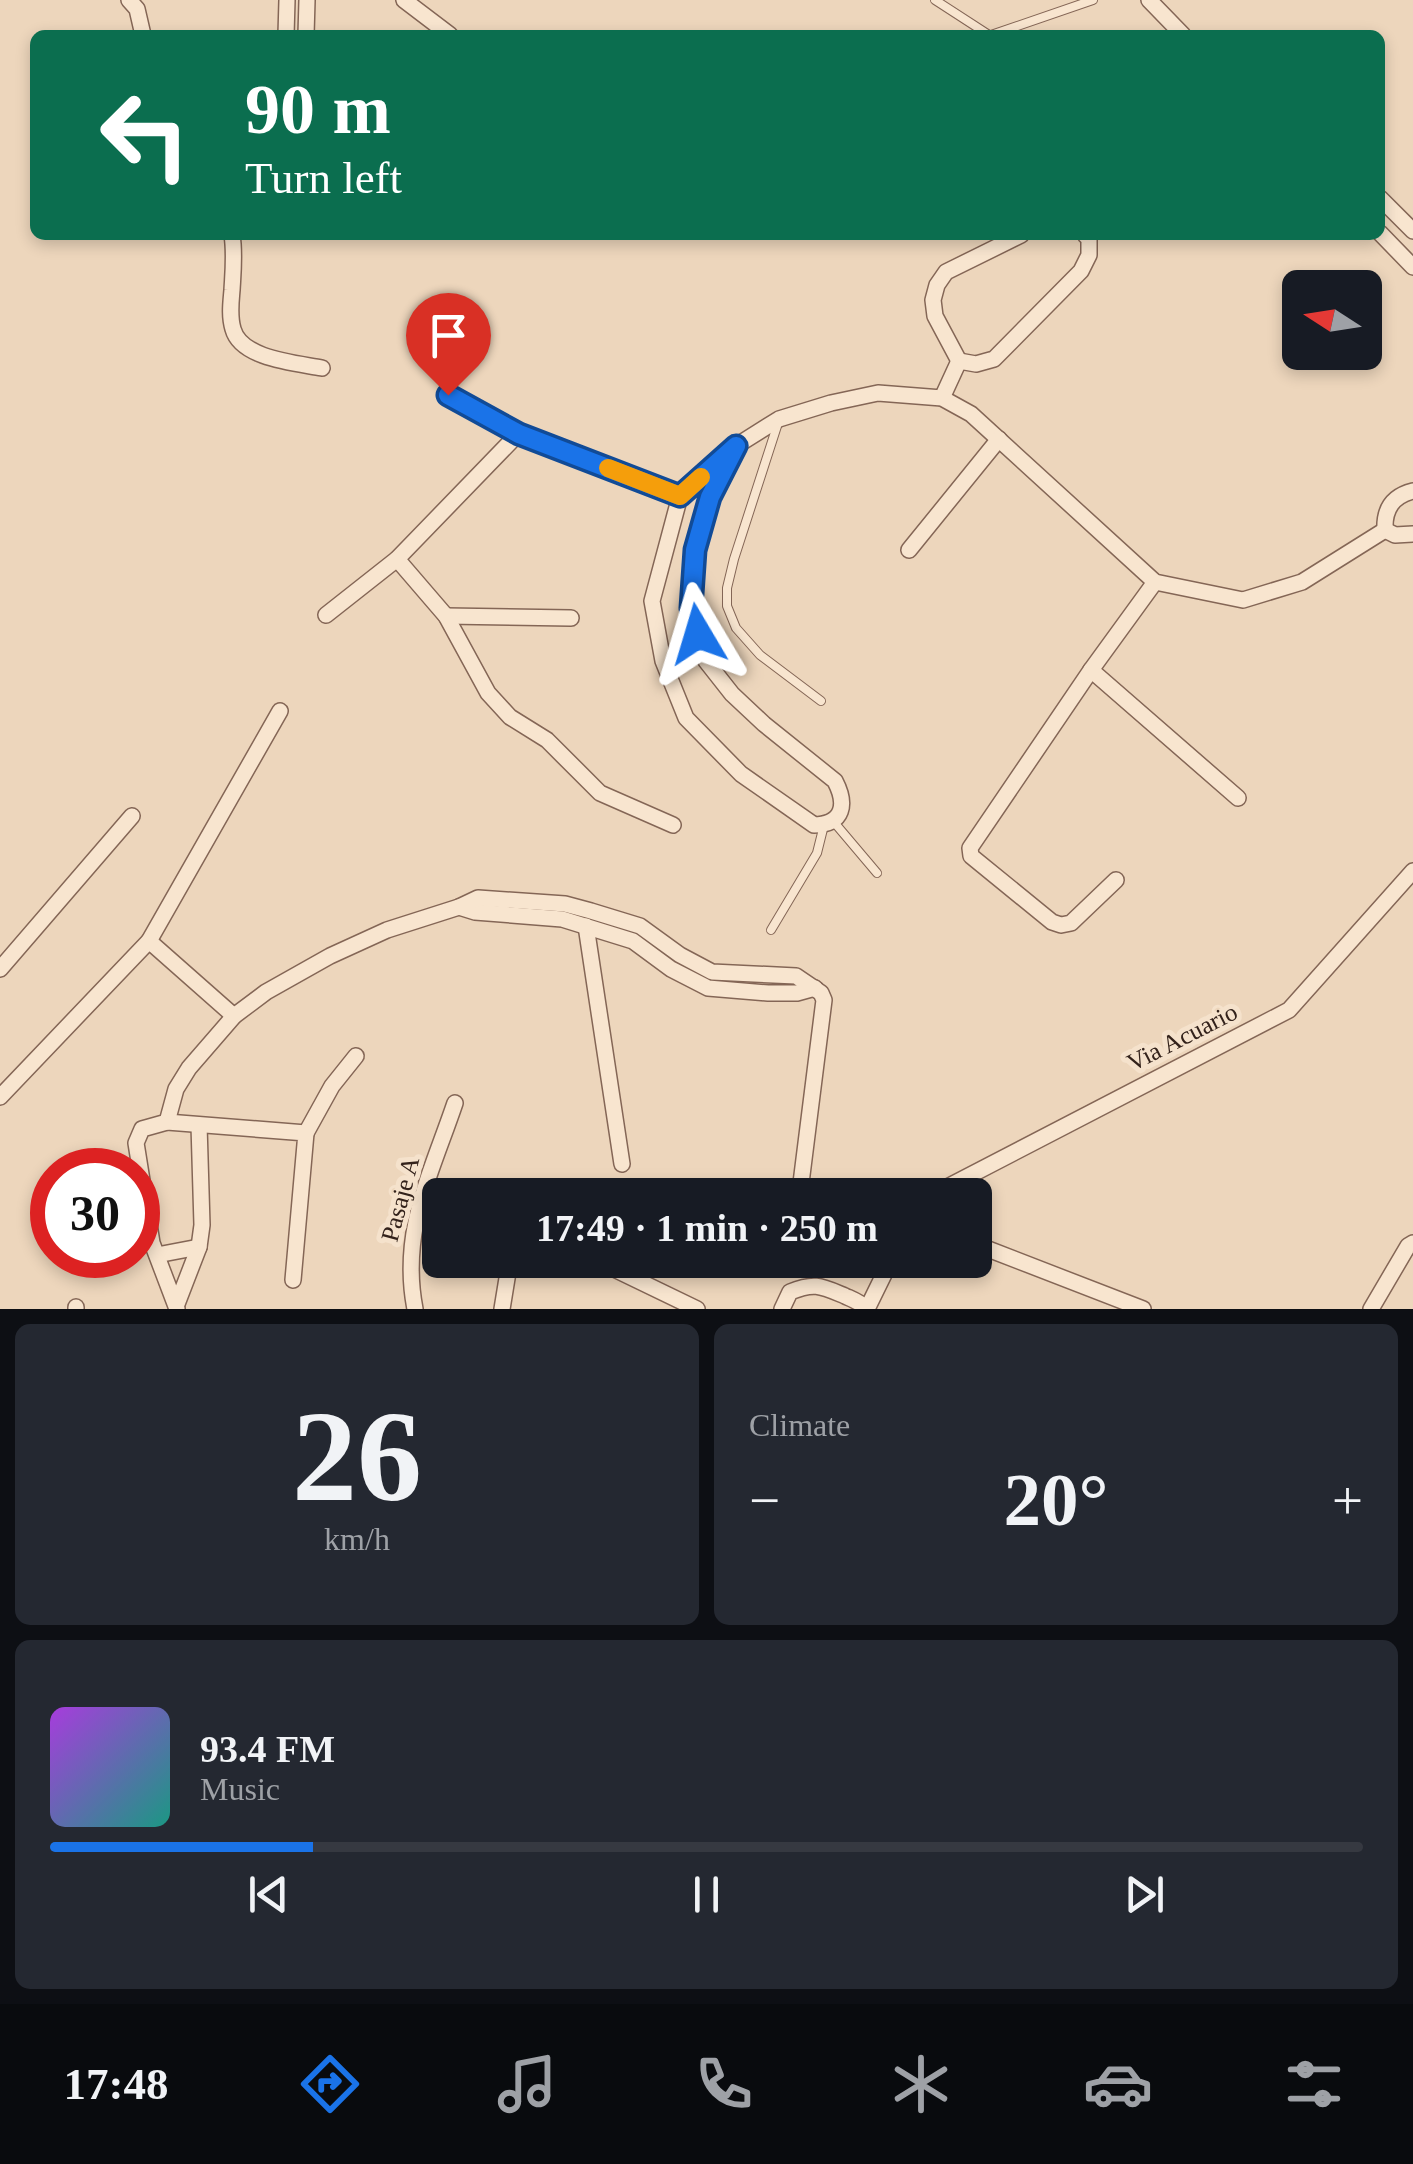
<!DOCTYPE html>
<html lang="en">
<head>
<meta charset="utf-8">
<style>
	body { margin:0; font-family:"Times New Roman",serif; background:#242831; color:#f1f3f6; height:100vh; display:flex; flex-direction:column; font-size:38px; white-space:nowrap }
	* { box-sizing:border-box; margin:0 }
	p { font-size:32px; color:#9ea1a6 }
	.icon { flex:none; width:55px; height:55px; fill:none; stroke:currentColor; stroke-width:2; stroke-linecap:round; stroke-linejoin:round }
	.map { position:relative; height:1309px; overflow:hidden }
	.details { display:flex; flex-direction:column; gap:15px; padding:15px; background:#0d0f14; flex:1 }
	.details>* { flex:none }
	.top-card { position:absolute; left:30px; top:30px; width:1355px; height:210px; border-radius:15px; box-shadow:0 5px 15px #0003; background:#0b6e4f; color:#fff; overflow:hidden }
	.needle { width:65px; rotate:282deg }
	.controls { position:absolute; left:1282px; top:270px; display:grid; gap:20px }
	.controls a { display:grid; place-items:center; width:100px; height:100px; border-radius:15px; background:#171b24; box-shadow:0 5px 15px #0003; font-size:50px }
	.speed { position:absolute; left:30px; top:1148px; display:flex; gap:20px; font-size:50px; font-weight:700; text-align:center }
	.speed>* { display:grid; place-content:center; width:130px; height:130px; border-radius:50%; background:#171b24; box-shadow:0 5px 15px #0003; line-height:1 }
	.speed .limit { border:15px solid #d22; background:#fff; color:#111 }
	.pin { position:absolute; display:grid; place-items:center; width:85px; height:85px; color:#fff; margin:-102px -42px; border-radius:50% 50% 50% 0; rotate:-45deg; box-shadow:0 0 10px #0007 }
	.pin .icon { rotate:45deg }
	.me { position:absolute; width:110px; margin:-55px; rotate:353deg; stroke-linejoin:round; filter:drop-shadow(0 0 8px #0008) }
	.turn { display:flex; align-items:center; gap:35px; height:210px; padding:0 50px; font-size:45px }
	.turn .icon { width:130px; height:130px; stroke-width:2.5 }
	.turn b { display:block; font-size:70px; line-height:85px }
	.big { font-size:75px; font-weight:700; line-height:1.1 }
	.details .widget { flex:1; display:flex; flex-direction:column; justify-content:center; gap:15px; min-width:0; padding:0 35px; border-radius:15px; background:#242831 }
	.details .dial { align-items:center; gap:0 }
	.dial b { font-size:130px; line-height:1 }
	.song { display:flex; align-items:center; gap:30px }
	.cover { width:120px; height:120px; border-radius:15px; background:linear-gradient(135deg,hsl(280 70% 55%),hsl(170 70% 35%)) }
	.played { height:10px; border-radius:5px; background:linear-gradient(90deg,#1a73e8 20%,#363941 20%) }
	.keys { display:flex; justify-content:space-around; direction:ltr }
	.heat { display:flex; justify-content:space-between; align-items:center; font-size:55px; direction:ltr }
	.details .tiles { flex:1; display:grid; gap:15px; grid-template-columns:1fr 1fr }
	.widget:last-child { grid-column:span 2 }
	.trip { position:absolute; left:422px; top:1178px; width:570px; height:100px; border-radius:15px; background:#171b24; box-shadow:0 5px 15px #0003; font-weight:700; line-height:100px; text-align:center }
	.dock { display:flex; height:160px; justify-content:space-around; align-items:center; background:#090b0e; color:#9ea1a6 }
	.dock .icon { width:70px; height:70px }
	.dock .current { color:#1a73e8 }
	.dock b { font-size:45px; color:#f1f3f6 }
	.map>svg:first-child { display:block }
	.lines { fill:none; stroke-linecap:round; stroke-linejoin:round }
	.service-casing { stroke:#846656; stroke-width:10 }
	.minor-casing { stroke:#846656; stroke-width:18 }
	.service { stroke:#f8e5cf; stroke-width:8 }
	.minor { stroke:#f8e5cf; stroke-width:15 }
	.route-casing { stroke:#114b97; stroke-width:25 }
	.route { stroke:#1a73e8; stroke-width:18 }
	.slow { stroke:#f59e0b; stroke-width:18 }
	.labels { text-anchor:middle; dominant-baseline:central; stroke-width:10; stroke-linejoin:round; paint-order:stroke }
	.street-label { font-size:25px; fill:#33221b; stroke:#f5e2cc }
</style>
</head>
<body>
<div class="map">
<svg width="1413" height="1309" viewBox="0 0 1413 1309">
	<rect width="100%" height="100%" fill="#edd6bc"/>
	<g class="lines">
		<!-- service casing -->
		<g class="service-casing">
			<g id="service">
				<polyline points="935,0 989,35"/>
				<polyline points="991,35 1093,0"/>
				<polyline points="778,423 734,559 727,588 727,606 736,628 760,655 821,701"/>
				<polyline points="833,821 877,873"/>
				<polyline points="771,930 817,853 824,825"/>
			</g>
		</g>
		<!-- minor casing -->
		<g class="minor-casing">
			<g id="minor">
				<polyline points="129,0 137,9 143,35"/>
				<polyline points="404,0 450,35"/>
				<polyline points="1149,0 1183,35"/>
				<polyline points="286,35 287,0"/>
				<polyline points="306,35 307,0"/>
				<polyline points="1380,198 1413,231"/>
				<polyline points="1380,233 1413,267"/>
				<path d="M232,235C235,253 233,272 232,290C231,302 229,316 233,329C241,359 296,363 322,368"/>
				<polyline points="959,361 976,364 994,359 1081,271 1089,255 1089,239 1085,235"/>
				<polyline points="959,361 935,316 933,300 937,285 946,272 1021,235"/>
				<polyline points="448,395 519,433 680,496"/>
				<polyline points="942,398 959,361"/>
				<path d="M736,446L709,497L695,549L691,608L706,661L732,694L764,724L835,781C847,804 844,824 814,825L741,774L686,718L663,661L652,601L680,496L736,446L779,419L831,403L878,393L942,398L971,414L1155,582L1243,600L1302,582L1385,530"/>
				<path d="M1385,530C1384,509 1393,496 1413,491"/>
				<polyline points="1385,530 1395,535 1413,534"/>
				<polyline points="909,550 999,439"/>
				<polyline points="397,559 446,616 488,693 510,717 547,740 600,793 673,825"/>
				<polyline points="326,615 397,559 519,433"/>
				<polyline points="446,616 571,618"/>
				<polyline points="1091,670 1238,798"/>
				<polyline points="1116,880 1071,923 1061,925 1052,922 971,856 970,848 1091,670 1155,582"/>
				<polyline points="459,907 475,912 562,919 633,941 671,969 708,988 768,993 797,993 815,988"/>
				<polyline points="586,926 622,1164"/>
				<polyline points="149,941 280,711"/>
				<polyline points="0,969 132,816"/>
				<polyline points="0,1097 149,941 234,1016"/>
				<polyline points="167,1122 306,1133 293,1280"/>
				<polyline points="306,1133 332,1086 356,1056"/>
				<polyline points="932,1195 1289,1010 1413,871"/>
				<polyline points="975,1244 1143,1309"/>
				<polyline points="157,1255 199,1247"/>
				<polyline points="612,1268 697,1309"/>
				<polyline points="177,1304 199,1247 202,1225 199,1125"/>
				<polyline points="76,1309 76,1307"/>
				<polyline points="177,1309 152,1243 136,1143 142,1129 167,1122 176,1089 189,1068 234,1016 266,992 330,956 387,930 459,907 478,898 565,904 591,911 640,926 680,955 712,972 796,976 821,993 824,1000 801,1183"/>
				<path d="M415,1309C400,1232 431,1174 455,1103"/>
				<polyline points="502,1309 510,1260"/>
				<path d="M782,1309L790,1292C815,1282 821,1286 845,1296C854,1300 860,1302 867,1309"/>
				<polyline points="867,1309 891,1260"/>
				<polyline points="1371,1309 1408,1246 1413,1243"/>
			</g>
		</g>
		<!-- service -->
		<use href="#service" class="service"/>
		<!-- minor -->
		<use href="#minor" class="minor"/>
	</g>
	<g class="lines">
		<!-- route casing -->
		<g class="route-casing">
			<polyline id="route" points="448,395 519,434 680,496 736,446 710,497 695,550 691,608 698,634"/>
		</g>
		<!-- route -->
		<use href="#route" class="route"/>
		<!-- slow -->
		<polyline class="slow" points="608,468 680,496 701,477"/>
	</g>
	<g class="labels">
		<!-- street labels -->
		<g class="street-label">
			<text transform="translate(1182 1037) rotate(-27)">Via Acuario</text>
			<text transform="translate(400 1199) rotate(-75)">Pasaje A</text>
		</g>
	</g>
</svg>
<div class="controls">
<a><svg class="needle" viewBox="-14 -14 28 28"><path d="M0-13l5 13h-10z" fill="#e53935"/><path d="M0 13l5-13h-10z" fill="#9ea1a6"/></svg></a>
</div>
<div class="speed"><div class="limit">30</div></div>
<div class="pin" style="left:448px;top:395px;background:#d93025"><svg class="icon" aria-label="arrive" viewBox="0 0 24 24"><path d="M6 21V4h12l-3 4 3 4H6"/></svg></div>
<svg class="me" style="left:698px;top:634px" viewBox="-20 -20 40 40"><path d="M0-17L14 15 0 8-14 15z" fill="#1a73e8" stroke="#fff" stroke-width="4"/></svg>
<div class="trip">17:49 · 1 min · 250 m</div>
<div class="top-card">
<div class="turn"><svg class="icon" aria-label="left" viewBox="0 0 24 24"><path d="M17 20v-9H6M10 6l-5 5 5 5"/></svg><div><b>90 m</b>Turn left</div></div>
</div>
</div>
<section class="details">
<div class="tiles">
<div class="widget dial"><b>26</b><p>km/h</p></div>
<div class="widget"><p>Climate</p>
<div class="heat"><a>−</a><b class="big">20°</b><a>+</a></div>
</div>
<div class="widget">
<div class="song"><i class="cover"></i><div><b>93.4 FM</b><p>Music</p></div></div>
<div class="played"></div>
<div class="keys"><svg class="icon" aria-label="previous" viewBox="0 0 24 24"><path d="M18 5L8 12l10 7zM5 5v14"/></svg><svg class="icon" aria-label="pause" viewBox="0 0 24 24"><path d="M8 5v14M16 5v14"/></svg><svg class="icon" aria-label="next" viewBox="0 0 24 24"><path d="M6 5l10 7-10 7zM19 5v14"/></svg></div>
</div>
</div>
</section>
<nav class="dock">
<b>17:48</b>
<svg class="icon current" aria-label="directions" viewBox="0 0 24 24"><path d="M12 3l9 9-9 9-9-9zM9 14v-3h6M13 9l2 2-2 2"/></svg>
<svg class="icon" aria-label="music" viewBox="0 0 24 24"><path d="M9 18V5l10-2v13"/><circle cx="6" cy="18" r="3"/><circle cx="16" cy="16" r="3"/></svg>
<svg class="icon" aria-label="phone" viewBox="0 0 24 24"><path d="M5 4h4l2 5-3 2q2 4 5 5l2-3 5 2v4C11 20 4 13 5 4z"/></svg>
<svg class="icon" aria-label="climate" viewBox="0 0 24 24"><path d="M12 3v18M4 7l16 10M4 17L20 7"/></svg>
<svg class="icon" aria-label="car" viewBox="0 0 24 24"><path d="M5 17H2v-5l4-1 3-4h7l3 4 3 1v5h-3M9 17h6M6 11h13"/><circle cx="7" cy="17" r="2"/><circle cx="17" cy="17" r="2"/></svg>
<svg class="icon" aria-label="filters" viewBox="0 0 24 24"><path d="M4 7h16M4 17h16"/><circle cx="9" cy="7" r="2"/><circle cx="15" cy="17" r="2"/></svg>
</nav>
</body>
</html>
